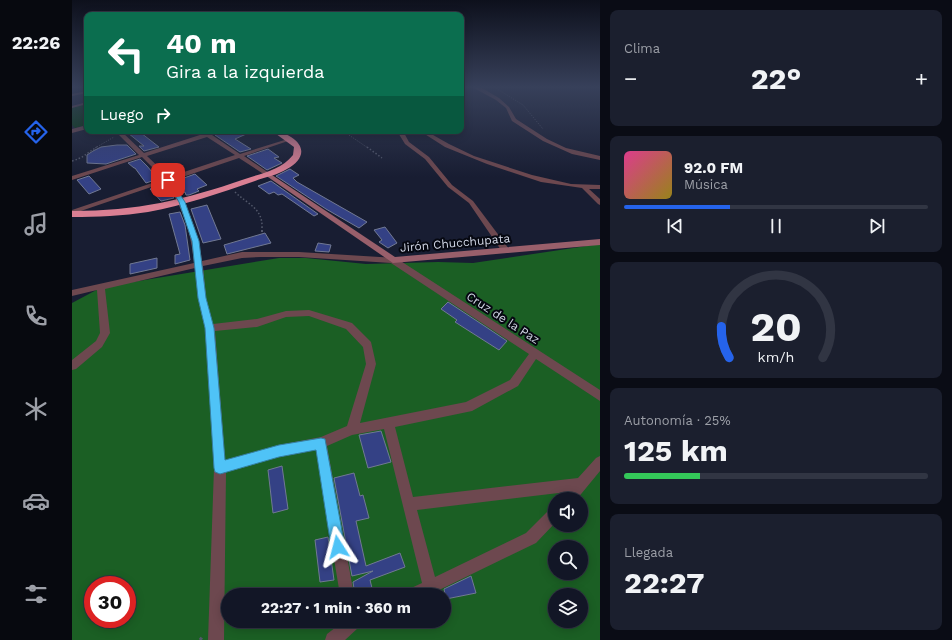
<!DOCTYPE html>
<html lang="es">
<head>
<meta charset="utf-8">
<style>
	body { margin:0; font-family:"Work Sans",sans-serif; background:#1b1f2e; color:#f1f3f6; height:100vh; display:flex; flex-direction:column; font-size:15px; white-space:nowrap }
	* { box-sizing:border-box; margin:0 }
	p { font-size:13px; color:#9c9fa7 }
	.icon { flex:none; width:22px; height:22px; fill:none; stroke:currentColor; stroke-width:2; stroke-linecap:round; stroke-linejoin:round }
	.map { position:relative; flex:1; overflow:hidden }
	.side { display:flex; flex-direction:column; gap:10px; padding:10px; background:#0a0c15; width:352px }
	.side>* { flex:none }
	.hud { position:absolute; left:12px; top:12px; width:380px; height:122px; border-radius:8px; box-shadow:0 2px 10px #0003,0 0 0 1px #313543; background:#0b6e4f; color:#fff; overflow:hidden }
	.fabs { position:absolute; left:476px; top:492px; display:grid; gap:8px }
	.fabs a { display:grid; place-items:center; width:40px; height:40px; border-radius:50%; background:#121626; box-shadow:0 2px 10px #0003,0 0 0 1px #313543; font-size:20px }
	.speed { position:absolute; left:12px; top:576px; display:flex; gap:8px; font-size:20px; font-weight:700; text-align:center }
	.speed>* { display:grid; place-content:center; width:52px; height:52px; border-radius:50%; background:#121626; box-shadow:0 2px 10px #0003,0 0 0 1px #313543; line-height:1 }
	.speed .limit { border:6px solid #d22; background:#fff; color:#111 }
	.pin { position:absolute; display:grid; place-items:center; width:34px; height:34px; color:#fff; margin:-17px; border-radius:8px; box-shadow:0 2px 6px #0006 }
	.me { position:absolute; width:44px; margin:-22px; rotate:351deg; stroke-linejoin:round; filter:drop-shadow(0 0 3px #0008) }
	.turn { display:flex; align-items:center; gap:14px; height:84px; padding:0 16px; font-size:18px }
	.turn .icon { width:52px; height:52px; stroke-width:2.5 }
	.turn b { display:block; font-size:28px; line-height:34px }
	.then { display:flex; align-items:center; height:38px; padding:0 16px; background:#0003; gap:8px; font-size:15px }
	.big { font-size:30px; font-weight:700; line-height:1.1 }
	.side .tile { flex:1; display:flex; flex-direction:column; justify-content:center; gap:6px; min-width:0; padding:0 14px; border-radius:8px; background:#1b1f2e }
	.side .dial { align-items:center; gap:0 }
	.dial svg { height:104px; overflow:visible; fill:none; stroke:#313543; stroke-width:7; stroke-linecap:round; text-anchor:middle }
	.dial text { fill:#f1f3f6; stroke:none }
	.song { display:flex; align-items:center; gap:12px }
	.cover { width:48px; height:48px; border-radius:6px; background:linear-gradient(135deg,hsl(330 70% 55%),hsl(50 70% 35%)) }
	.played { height:4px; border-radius:2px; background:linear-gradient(90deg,#2563eb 35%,#313543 35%) }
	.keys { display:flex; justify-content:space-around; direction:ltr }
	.heat { display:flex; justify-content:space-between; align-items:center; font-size:22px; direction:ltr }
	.charge { height:6px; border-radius:3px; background:linear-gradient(90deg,#34c759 25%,#313543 0) }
	.trip { position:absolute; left:149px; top:588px; width:230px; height:40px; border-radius:20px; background:#121626; box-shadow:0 2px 10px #0003,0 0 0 1px #313543; font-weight:700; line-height:40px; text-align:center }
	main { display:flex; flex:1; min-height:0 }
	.tabs { display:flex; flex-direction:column; width:72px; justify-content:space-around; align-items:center; background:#07090f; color:#9c9fa7 }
	.tabs .icon { width:28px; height:28px }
	.tabs .active { color:#2563eb }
	.tabs b { font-size:18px; color:#f1f3f6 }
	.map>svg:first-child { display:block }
	.green { fill:#013b0b }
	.forest { fill:#1b5f24; fill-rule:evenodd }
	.building { fill:#344185; stroke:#717993 }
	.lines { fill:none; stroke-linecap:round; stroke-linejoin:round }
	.path-far3 { stroke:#52576a; stroke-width:1; stroke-dasharray:1 1.5; stroke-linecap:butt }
	.path-far2 { stroke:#52576a; stroke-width:1.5; stroke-dasharray:1.5 2; stroke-linecap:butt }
	.path-far1 { stroke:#52576a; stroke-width:2; stroke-dasharray:2 2.5; stroke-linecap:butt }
	.path { stroke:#52576a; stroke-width:3; stroke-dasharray:3 4.5; stroke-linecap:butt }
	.street { fill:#6d484f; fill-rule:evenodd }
	.secondary { fill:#995f6b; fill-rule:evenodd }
	.highway { fill:#da7f93; fill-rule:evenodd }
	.route { fill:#4fc3f7; stroke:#337fa1 }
	.labels { text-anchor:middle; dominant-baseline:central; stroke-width:4; stroke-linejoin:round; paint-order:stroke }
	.street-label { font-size:12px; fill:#d0d5e4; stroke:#060811 }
</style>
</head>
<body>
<main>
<nav class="tabs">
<b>22:26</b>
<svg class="icon active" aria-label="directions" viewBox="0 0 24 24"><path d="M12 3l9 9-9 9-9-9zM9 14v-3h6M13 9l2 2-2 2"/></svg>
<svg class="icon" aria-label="music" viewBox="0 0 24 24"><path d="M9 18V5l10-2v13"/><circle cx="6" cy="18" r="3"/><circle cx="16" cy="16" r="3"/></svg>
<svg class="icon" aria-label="phone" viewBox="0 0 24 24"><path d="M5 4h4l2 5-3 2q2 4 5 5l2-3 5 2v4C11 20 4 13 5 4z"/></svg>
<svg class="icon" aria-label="climate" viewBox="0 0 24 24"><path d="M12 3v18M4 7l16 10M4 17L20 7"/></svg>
<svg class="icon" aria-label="car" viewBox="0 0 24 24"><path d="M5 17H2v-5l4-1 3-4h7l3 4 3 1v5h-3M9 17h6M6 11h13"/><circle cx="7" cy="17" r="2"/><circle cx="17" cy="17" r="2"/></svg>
<svg class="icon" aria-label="filters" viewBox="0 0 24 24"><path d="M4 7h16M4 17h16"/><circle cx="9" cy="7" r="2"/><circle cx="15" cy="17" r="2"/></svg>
</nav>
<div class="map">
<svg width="528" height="640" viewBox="0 0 528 640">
	<rect width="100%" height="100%" fill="#181d32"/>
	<!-- green -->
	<polygon class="green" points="15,103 15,125 3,128 0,125 0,107"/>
	<!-- forest -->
	<path class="forest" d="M528,244V640H0V303L30,287L207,258H234L294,264L366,262L401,263ZM483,499H509V525H483ZM483,547H509V573H483ZM21,585H55V619H21ZM156,595H372V621H156ZM483,595H509V621H483Z"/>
	<!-- building -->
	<g class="building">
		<polygon points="67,131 69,133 87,147 72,151 67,146 72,146 56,133"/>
		<polygon points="151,131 181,131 163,139 179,149 168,152 143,135"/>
		<polygon points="45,145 55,145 64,154 34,164 15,163 15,155 21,151 29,147"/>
		<polygon points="196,149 207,157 202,158 210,163 195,170 175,156"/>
		<polygon points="68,159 75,166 86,179 74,183 63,168 62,168 56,163"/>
		<polygon points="218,169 227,175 221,178 225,182 295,222 287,228 254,209 204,176"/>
		<polygon points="123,174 135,185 125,189 127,191 117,195 114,195 113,192 109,194 101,182"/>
		<polygon points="17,176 29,189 17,194 5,180"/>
		<polygon points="199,181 246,214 242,216 210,194 206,195 202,192 197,194 186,186"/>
		<polygon points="91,185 94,185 102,198 89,201 78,189"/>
		<polygon points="135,205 149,239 131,243 119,209"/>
		<polygon points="108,212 113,225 118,260 103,264 103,255 108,254 97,214"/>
		<polygon points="313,227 325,243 316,248 307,242 310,240 302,230"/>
		<polygon points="193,233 199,243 155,254 152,245"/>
		<polygon points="246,243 259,245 257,252 243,251"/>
		<polygon points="85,258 85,268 58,274 58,264"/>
		<polygon points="376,302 414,327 435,341 427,350 383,322 385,320 369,309"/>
		<polygon points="309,431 319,462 296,468 287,435"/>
		<polygon points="210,466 216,509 201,513 196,470"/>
		<polygon points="282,473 288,496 291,495 297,518 284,521 294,566 328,553 333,567 298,580 301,592 290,595 283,595 281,582 301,571 280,576 262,478"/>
		<polygon points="256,537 262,580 248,582 243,540"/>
		<polygon points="399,576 404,593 374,599 372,589"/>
	</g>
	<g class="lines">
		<!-- path-far3 -->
		<g class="path-far3">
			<polyline points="422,87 451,105 471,129"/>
			<polyline points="271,131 296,148"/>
			<polyline points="23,148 42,137"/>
		</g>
		<!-- path-far2 -->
		<g class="path-far2">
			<polyline points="295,147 310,158"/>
			<path d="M0,161C11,158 15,153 25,147"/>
			<path d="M163,192C175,204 191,208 190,228"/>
		</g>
		<!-- path-far1 -->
		<polyline class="path-far1" points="190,232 190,227"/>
		<!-- path -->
		<polyline class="path" points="128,640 131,636"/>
		<!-- street -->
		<g class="street">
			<polygon points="400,87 410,88 427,98 437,107 444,119 475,139 494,148 528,156 528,160 500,154 471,141 440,121 434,108 424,100"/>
			<polygon points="15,91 15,93 0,96 0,94"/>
			<polygon points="15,102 15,104 0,108 0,106"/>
			<polygon points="15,125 15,129 0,133 0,129"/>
			<path d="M43,131H49L72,153L131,134L130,133L133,131L136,133L150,131L140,135L168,154L219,138V140L172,156L197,173V175H193L167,158L99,181C116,207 126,230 130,261L170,252H227L324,258L528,390V401L464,359L446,386L400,411L323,427L341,497L506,478L524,458L528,456V471L505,499H491L495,492L345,510L363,577L454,533L478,509L483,507V523L464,543L363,592L356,595H333L335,590L350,583L312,429L280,435L255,446L282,595H268L244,450L207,457L154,472L152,640H136L142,468L133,328L126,298L123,268L33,289L38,333L30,347L4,369L0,370V360L24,341L28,333L25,290L0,296V290L122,263C119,231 111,209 94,182L0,214V210L92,179L70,157L0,180V176L67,155ZM135,137L163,155L97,177L75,156ZM189,257H227L319,263L457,354L438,380L394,402L288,423L304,364L299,342L280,323L237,310L214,311L185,319L141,324L134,298L131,266L170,258ZM237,316L274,329L291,347L294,364L275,426L249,437L207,445L153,460L143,331L185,327L214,317Z"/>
			<polygon points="325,131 331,131 337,142 357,157 380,185 401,201 437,249 437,253 431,253 397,203 376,187 353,159 333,144"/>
			<polygon points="348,131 354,131 377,144 402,156 460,175 499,184 528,185 528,189 517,189 528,199 528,205 526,204 510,188 469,182 415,164 373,147"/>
			<polygon points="272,621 294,621 291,626 286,628 273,640 253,640 255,634"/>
		</g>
		<!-- secondary -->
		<polygon class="secondary" points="193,173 197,173 323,257 528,239 528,245 321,263 193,175"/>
		<!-- highway -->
		<path class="highway" d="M200,131C208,131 212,133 219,137C236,148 230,161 215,169C206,175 193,177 183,181C148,193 113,205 76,212C51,216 25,217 0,217V211C65,211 112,200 173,179C190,173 209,170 221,155L222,147Z"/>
	</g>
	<!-- sky -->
	<linearGradient id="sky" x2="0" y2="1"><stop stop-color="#0d101c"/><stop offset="0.49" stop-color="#37405a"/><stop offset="1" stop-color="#37405a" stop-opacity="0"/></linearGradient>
	<rect width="528" height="177" fill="url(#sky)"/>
	<!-- route -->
	<polygon class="route" points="94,179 98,179 113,202 127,241 134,298 142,328 153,460 207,445 249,438 253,439 273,547 271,552 266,554 261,552 259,547 244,450 207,457 148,474 143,472 142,468 133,328 126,298 120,241 107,202 93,180"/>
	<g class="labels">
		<!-- street labels -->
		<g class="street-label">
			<text transform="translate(383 243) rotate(-5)">Jirón Chucchupata</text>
			<text transform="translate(431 318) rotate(33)">Cruz de la Paz</text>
		</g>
	</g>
</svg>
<div class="fabs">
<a><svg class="icon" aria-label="sound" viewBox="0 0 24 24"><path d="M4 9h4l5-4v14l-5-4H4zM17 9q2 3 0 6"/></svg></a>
<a><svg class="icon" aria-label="search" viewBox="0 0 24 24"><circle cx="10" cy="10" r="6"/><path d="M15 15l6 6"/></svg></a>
<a><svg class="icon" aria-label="layers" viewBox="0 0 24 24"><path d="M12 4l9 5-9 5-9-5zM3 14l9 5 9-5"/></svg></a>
</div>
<div class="speed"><div class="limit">30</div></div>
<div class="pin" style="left:96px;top:180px;background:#d93025"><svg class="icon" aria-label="arrive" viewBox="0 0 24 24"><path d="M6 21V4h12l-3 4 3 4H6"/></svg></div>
<svg class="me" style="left:266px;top:547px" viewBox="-20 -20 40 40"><path d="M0-17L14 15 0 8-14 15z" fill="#4fc3f7" stroke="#fff" stroke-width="4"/></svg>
<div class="trip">22:27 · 1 min · 360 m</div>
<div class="hud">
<div class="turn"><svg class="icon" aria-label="left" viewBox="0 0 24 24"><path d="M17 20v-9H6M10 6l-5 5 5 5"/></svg><div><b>40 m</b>Gira a la izquierda</div></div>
<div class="then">Luego<svg class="icon" aria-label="right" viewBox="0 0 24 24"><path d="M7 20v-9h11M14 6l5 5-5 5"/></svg></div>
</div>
</div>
<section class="side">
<div class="tile"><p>Clima</p>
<div class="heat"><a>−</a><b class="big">22°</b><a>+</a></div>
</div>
<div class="tile">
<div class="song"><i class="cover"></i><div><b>92.0 FM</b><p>Música</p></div></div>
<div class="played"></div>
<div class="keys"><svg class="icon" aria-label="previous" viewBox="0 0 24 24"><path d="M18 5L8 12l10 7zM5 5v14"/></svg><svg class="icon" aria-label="pause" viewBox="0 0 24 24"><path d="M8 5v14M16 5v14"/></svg><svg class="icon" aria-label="next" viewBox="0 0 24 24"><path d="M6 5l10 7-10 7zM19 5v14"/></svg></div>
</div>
<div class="tile dial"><svg viewBox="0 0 100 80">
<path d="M14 69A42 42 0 1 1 86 69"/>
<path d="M14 69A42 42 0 0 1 8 45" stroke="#2563eb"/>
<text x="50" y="56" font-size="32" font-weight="700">20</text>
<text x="50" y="72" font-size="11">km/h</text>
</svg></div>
<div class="tile"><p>Autonomía · 25%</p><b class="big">125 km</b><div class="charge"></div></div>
<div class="tile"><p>Llegada</p><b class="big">22:27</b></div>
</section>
</main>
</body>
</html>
